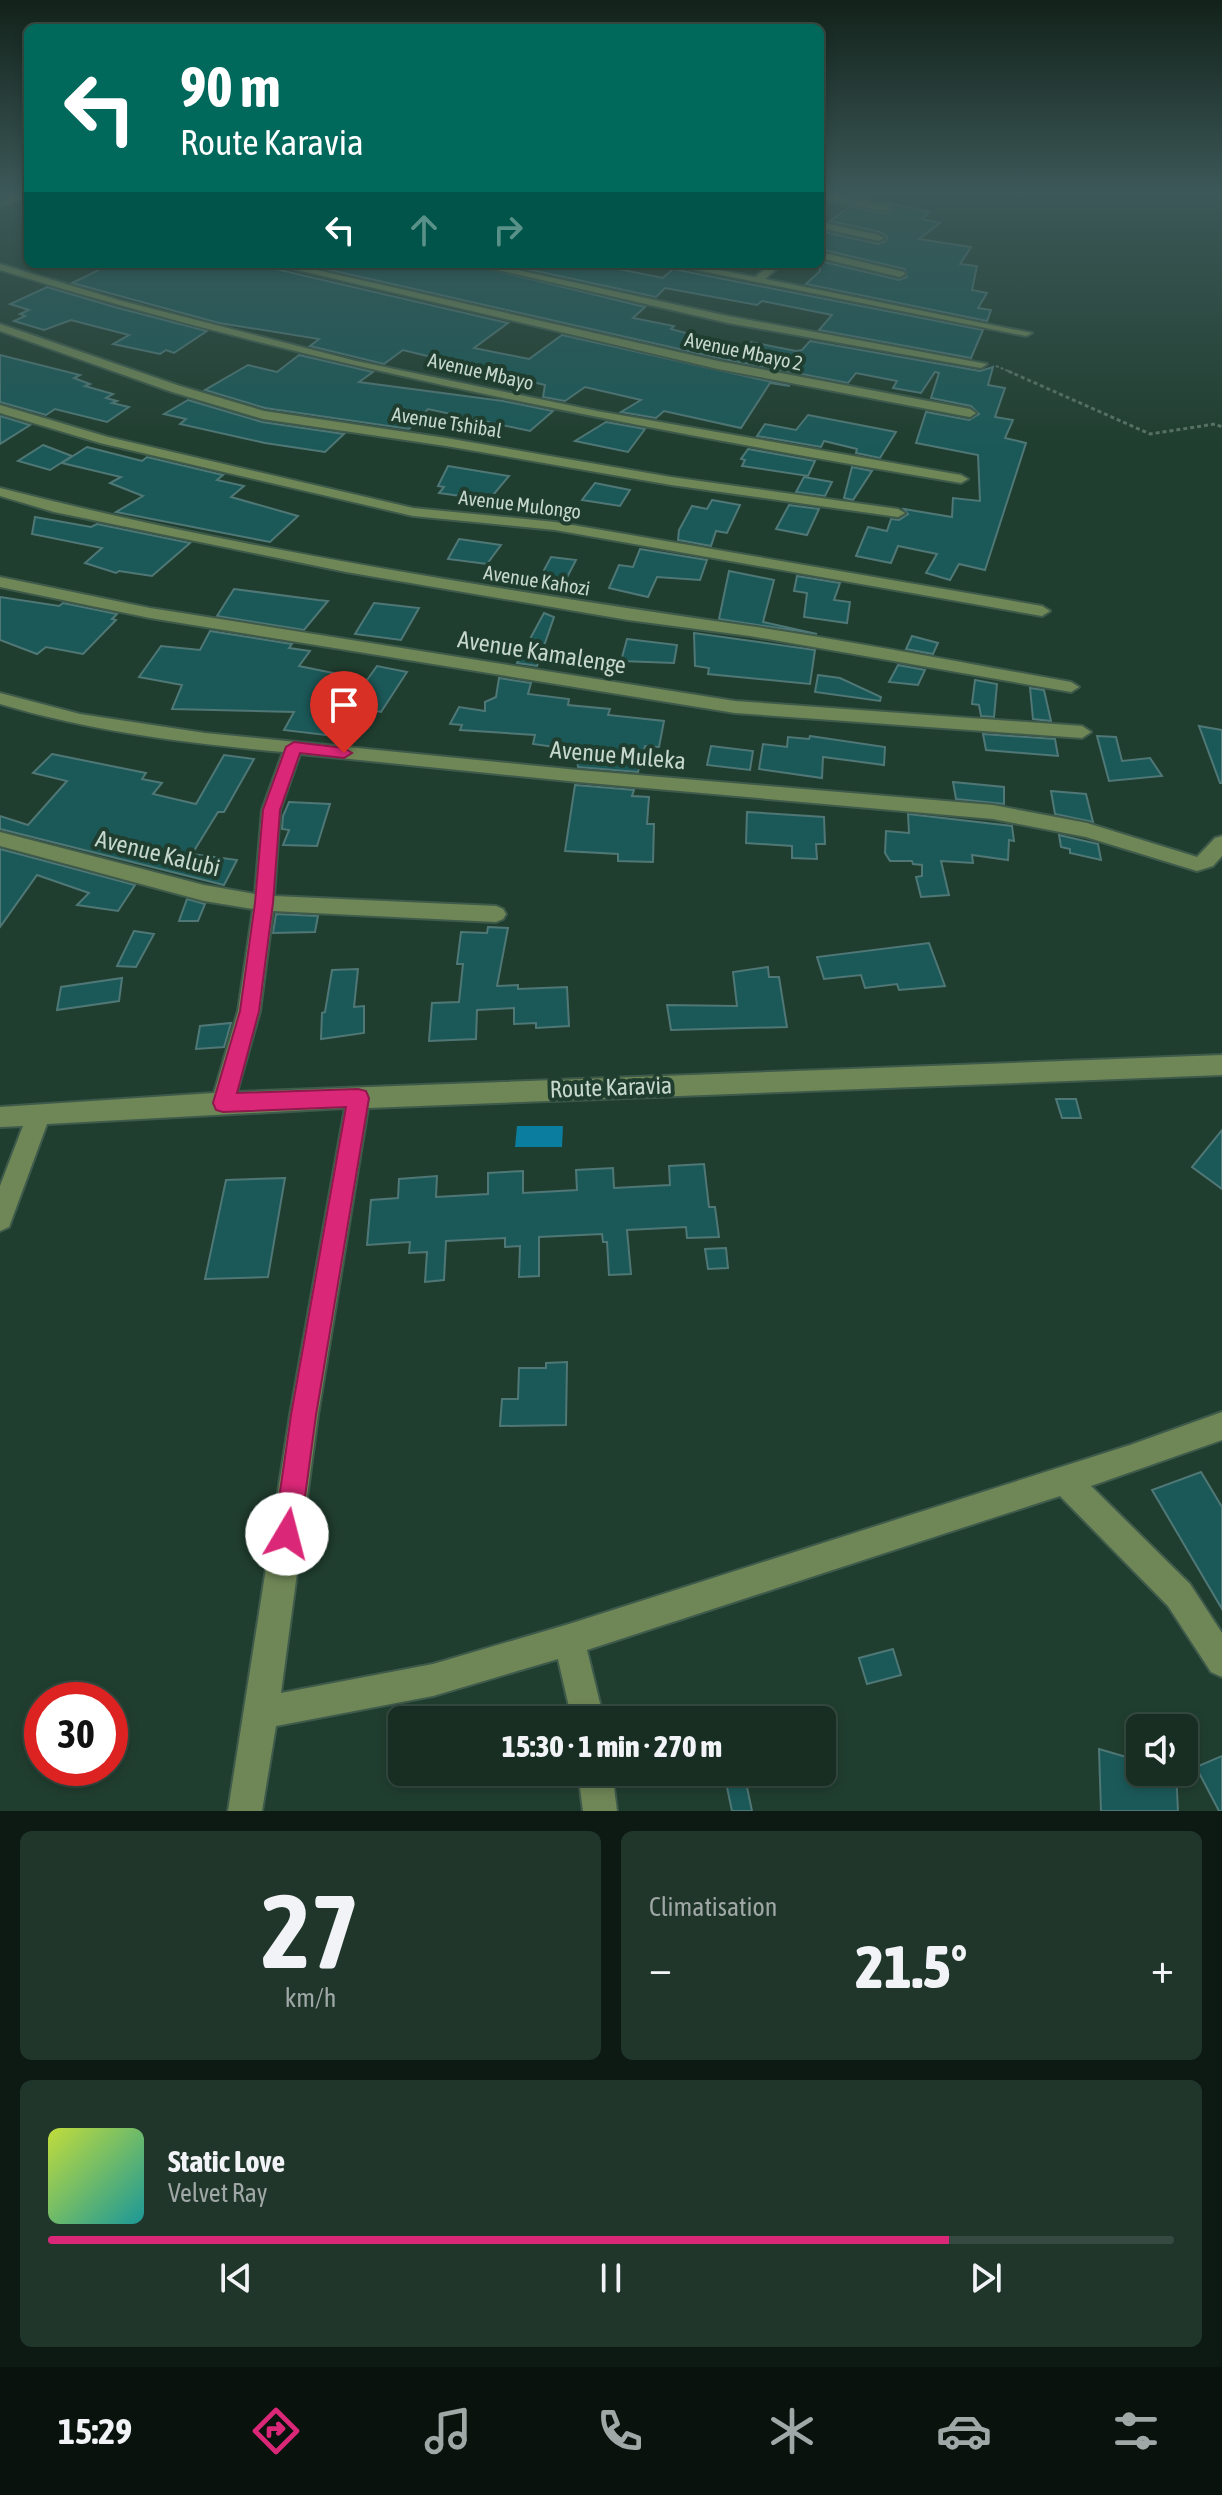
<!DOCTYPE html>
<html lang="fr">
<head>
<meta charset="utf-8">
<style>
	body { margin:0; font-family:"Asap Condensed",sans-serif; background:#21362b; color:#f1f3f6; height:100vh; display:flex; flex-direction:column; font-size:30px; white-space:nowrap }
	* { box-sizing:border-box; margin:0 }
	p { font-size:26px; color:#9fa8a6 }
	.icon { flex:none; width:44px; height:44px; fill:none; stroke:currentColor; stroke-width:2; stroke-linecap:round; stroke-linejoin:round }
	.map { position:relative; height:1811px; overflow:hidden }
	.side { display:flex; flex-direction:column; gap:20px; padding:20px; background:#0d1913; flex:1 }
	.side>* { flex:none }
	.hud { position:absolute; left:24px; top:24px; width:800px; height:244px; border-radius:12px; box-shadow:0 4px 12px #0003,0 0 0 2px #364a41; background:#00695c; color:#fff; overflow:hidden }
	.controls { position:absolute; left:1126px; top:1714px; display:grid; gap:16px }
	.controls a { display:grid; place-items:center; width:72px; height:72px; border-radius:12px; background:#182e23; box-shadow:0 4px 12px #0003,0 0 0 2px #364a41; font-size:40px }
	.speed { position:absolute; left:24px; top:1682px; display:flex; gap:16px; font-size:40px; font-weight:700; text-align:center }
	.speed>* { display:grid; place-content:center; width:104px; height:104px; border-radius:50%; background:#182e23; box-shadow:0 4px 12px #0003,0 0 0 2px #364a41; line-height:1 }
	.speed .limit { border:12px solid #d22; background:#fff; color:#111 }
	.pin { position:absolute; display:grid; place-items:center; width:68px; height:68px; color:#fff; margin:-82px -34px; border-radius:50% 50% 50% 0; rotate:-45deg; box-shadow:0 0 8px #0007 }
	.pin .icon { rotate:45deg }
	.me { position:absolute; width:88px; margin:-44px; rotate:8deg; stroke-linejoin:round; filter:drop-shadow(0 0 6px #0008) }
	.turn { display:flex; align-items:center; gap:28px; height:168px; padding:0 24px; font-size:36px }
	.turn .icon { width:104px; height:104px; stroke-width:2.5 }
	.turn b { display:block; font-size:56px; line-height:68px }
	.lanes { display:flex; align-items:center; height:76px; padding:0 24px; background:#0003; justify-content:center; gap:40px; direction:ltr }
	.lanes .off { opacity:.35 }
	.big { font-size:60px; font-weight:800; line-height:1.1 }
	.side .tile { flex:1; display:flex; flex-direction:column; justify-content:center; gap:12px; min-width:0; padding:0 28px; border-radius:12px; background:#21362b }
	.side .dial { align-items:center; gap:0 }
	.dial b { font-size:104px; line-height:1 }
	.song { display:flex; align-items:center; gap:24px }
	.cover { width:96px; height:96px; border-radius:12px; background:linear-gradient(135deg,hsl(70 70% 55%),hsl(180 70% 35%)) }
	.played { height:8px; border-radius:4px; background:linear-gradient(90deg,#db2777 80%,#364a41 80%) }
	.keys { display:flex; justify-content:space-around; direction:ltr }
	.heat { display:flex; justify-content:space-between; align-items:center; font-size:44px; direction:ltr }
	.side .tiles { flex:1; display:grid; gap:20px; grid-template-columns:1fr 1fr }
	.tile:last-child { grid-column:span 2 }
	.trip { position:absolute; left:388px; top:1706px; width:448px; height:80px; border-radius:12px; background:#182e23; box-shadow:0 4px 12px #0003,0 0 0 2px #364a41; font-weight:800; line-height:80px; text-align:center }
	.menu { display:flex; height:128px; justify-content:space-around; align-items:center; background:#0a120e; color:#9fa8a6 }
	.menu .icon { width:56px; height:56px }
	.menu .on { color:#db2777 }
	.menu b { font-size:36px; color:#f1f3f6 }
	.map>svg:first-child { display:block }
	.water { fill:#0b7d9f }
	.building { fill:#1b5958; stroke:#4f7776; stroke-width:2 }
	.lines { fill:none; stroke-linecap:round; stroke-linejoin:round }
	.minor-casing { stroke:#3e5a4b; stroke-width:4 }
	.path-far1 { stroke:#597265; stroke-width:2; stroke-dasharray:3 2; stroke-linecap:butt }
	.path { stroke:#597265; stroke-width:3; stroke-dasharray:4 3; stroke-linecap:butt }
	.minor { fill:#6f8656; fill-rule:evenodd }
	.route { fill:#db2777; stroke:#8e194d; stroke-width:2 }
	.labels { text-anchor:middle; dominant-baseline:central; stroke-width:8; stroke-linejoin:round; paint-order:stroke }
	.far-street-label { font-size:20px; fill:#c6d7cd; stroke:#203e2f }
	.street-label { font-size:24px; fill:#c6d7cd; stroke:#203e2f }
</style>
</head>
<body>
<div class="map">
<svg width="1222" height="1811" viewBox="0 0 1222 1811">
	<rect width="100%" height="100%" fill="#203e2f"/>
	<!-- water -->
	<polygon class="water" points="517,1126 563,1126 562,1147 515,1147"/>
	<!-- building -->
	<g class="building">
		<polygon points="887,203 930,212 922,219 940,223 919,239 971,247 960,264 977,266 972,290 987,293 978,308 991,310 987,321 806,284 820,271 820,261 899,280 907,277 905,269 820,249 820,231 878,244 886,241 887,237 880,232 830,221 849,207 887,214 893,209"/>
		<polygon points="111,264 254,264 508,323 474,348 529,359 562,335 790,386 770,383 741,428 664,411 656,418 621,412 641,400 585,387 565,401 543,397 545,385 403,350 384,364 310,346 319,339 219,323 72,283"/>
		<polygon points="304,264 387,264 406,269 414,264 469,264 645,307 633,318 674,326 671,329 745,349 751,342 796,351 802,350 810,341 980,371 993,367 988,385 1005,388 995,417 1013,420 1005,438 1026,443 985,570 959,564 950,580 926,573 937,554 898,546 891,563 856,556 868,527 887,531 891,519 899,520 908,514 904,509 952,517 953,498 980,501 978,455 916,443 926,412 969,420 979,414 971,406 931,398 939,373 935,372 921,393 893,388 897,381 856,373 848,383 719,358"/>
		<polygon points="504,264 593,264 663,278 673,269 983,330 971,358 819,330 832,315 762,301 757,305 665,288 656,297"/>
		<polygon points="47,287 118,308 207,331 174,353 166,350 160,354 113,344 129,335 71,320 44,330 14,321 25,316 20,314 29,310 10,304"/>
		<polygon points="0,355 80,375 74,378 90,384 85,386 113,394 106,398 117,401 112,403 129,407 107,422 55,409 46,415 0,402"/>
		<polygon points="299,355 373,372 359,382 503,401 553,411 530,431 428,409 409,429 265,408 205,390 248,365 277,372"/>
		<polygon points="188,400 262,422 344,434 325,452 265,443 180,424 186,419 164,414"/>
		<polygon points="808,415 896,432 880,458 856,453 857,449 824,441 821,447 757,436 765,424 796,430"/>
		<polygon points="0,416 30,425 0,444"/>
		<polygon points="606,422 645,429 628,452 575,441"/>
		<polygon points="43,445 72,456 50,470 18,461"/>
		<polygon points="87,447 142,461 147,457 223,475 217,480 244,486 231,497 298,516 270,542 116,512 143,496 110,483 121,477 62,463"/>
		<polygon points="748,449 815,461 808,476 742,466 745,460 741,459"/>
		<polygon points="448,466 509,476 489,500 439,493 444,487 438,486"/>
		<polygon points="852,467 872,471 853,500 844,498"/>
		<polygon points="804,477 832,482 825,496 796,492"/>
		<polygon points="595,483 630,490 620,506 582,500"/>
		<polygon points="712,500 740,505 727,533 716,531 711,546 678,540 679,530 692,506 707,509"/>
		<polygon points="789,505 819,509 807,535 776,529"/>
		<polygon points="35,517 91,527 97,524 190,543 152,576 119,571 116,573 85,563 102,548 32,534"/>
		<polygon points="459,539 501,545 487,564 448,559"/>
		<polygon points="640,549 707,560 700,580 657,577 648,597 609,588 619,565 633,567"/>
		<polygon points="551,557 576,560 561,589 536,585"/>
		<polygon points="729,571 774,580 763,622 817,634 719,619"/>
		<polygon points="797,576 840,583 834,600 850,602 847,623 804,617 807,593 794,591"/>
		<polygon points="234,589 318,600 328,601 304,630 217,616"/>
		<polygon points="0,597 59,606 63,603 117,614 112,619 116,620 83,654 46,647 37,654 0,640"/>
		<polygon points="374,603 419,608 401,640 355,634"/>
		<polygon points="544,613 554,617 537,666 517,663"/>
		<polygon points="210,631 292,644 289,648 310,651 299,666 367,680 377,666 407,672 381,712 350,706 334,736 284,730 294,712 172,709 182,685 139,677 161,646 200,650"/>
		<polygon points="694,633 815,650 810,684 708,674 709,668 695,666"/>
		<polygon points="912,636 938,643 933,654 906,649"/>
		<polygon points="627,639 677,645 674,663 621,661"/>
		<polygon points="898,665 925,670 918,685 889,682"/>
		<polygon points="818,675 840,678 881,697 880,701 815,692"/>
		<polygon points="499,678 531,683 528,694 569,699 568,705 610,709 608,715 664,721 659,747 645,746 638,772 578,767 576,750 533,744 535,735 460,730 462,725 450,724 459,707 485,711 485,702 496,697"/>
		<polygon points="975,680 997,684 994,717 981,716 979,705 972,704"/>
		<polygon points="1030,688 1044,690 1051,721 1033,719"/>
		<polygon points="1199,726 1222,730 1222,783 1220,783"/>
		<polygon points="983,734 1055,739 1058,756 986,750"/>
		<polygon points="810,736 885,747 884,765 823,757 822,778 759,769 763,744 787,747 788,737 809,739"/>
		<polygon points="1097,736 1116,737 1122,761 1150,758 1162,776 1109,781"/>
		<polygon points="711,746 753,751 750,770 707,765"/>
		<polygon points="52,754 146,773 142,779 162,783 153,794 196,804 224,755 254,759 224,812 218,812 192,854 237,860 224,885 0,829 0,816 28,825 67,781 33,773"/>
		<polygon points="953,782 1004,787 1004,804 956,799"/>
		<polygon points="575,785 634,790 632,796 649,797 647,824 654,824 653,862 618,861 618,854 565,851"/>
		<polygon points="1051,791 1086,794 1093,822 1055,814"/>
		<polygon points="289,802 330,804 317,846 283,845 289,830 282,829 283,816"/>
		<polygon points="747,812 824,817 825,844 816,844 817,859 792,858 792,846 746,843"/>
		<polygon points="908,814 1012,826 1014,841 1009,840 1008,860 972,855 973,863 941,861 949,895 921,897 916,877 922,876 922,865 913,864 912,861 890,861 885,853 886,831 909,833"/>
		<polygon points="1059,835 1098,844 1101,860 1070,853 1070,849 1061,847"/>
		<polygon points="0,849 135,885 118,911 77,905 89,893 37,875 0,927"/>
		<polygon points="187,899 205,904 198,921 179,921"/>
		<polygon points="276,914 318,916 315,932 273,933"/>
		<polygon points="488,927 508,928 497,986 518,985 518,989 567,987 569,1026 536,1028 536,1023 514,1024 514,1008 477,1010 476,1039 429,1041 432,1003 459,1002 463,964 457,964 461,932 487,933"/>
		<polygon points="134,931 154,934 136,967 117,966"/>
		<polygon points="929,943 945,986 899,990 897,984 865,988 861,975 824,979 817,957"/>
		<polygon points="768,967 769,977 779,977 787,1027 671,1030 667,1005 737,1006 733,972"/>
		<polygon points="358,969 354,1007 364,1006 364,1033 321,1039 322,1013 325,1012 332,970"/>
		<polygon points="122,978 119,1001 57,1010 61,987"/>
		<polygon points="231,1023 224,1047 196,1049 200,1026"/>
		<polygon points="1056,1099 1076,1099 1081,1118 1062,1118"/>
		<polygon points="1222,1130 1222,1189 1192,1167"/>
		<polygon points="704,1164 709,1207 715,1207 719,1237 687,1238 686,1227 627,1230 631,1274 609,1275 607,1242 603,1242 602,1234 539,1237 539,1276 519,1277 520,1246 505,1247 505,1238 446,1241 444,1280 425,1282 427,1252 409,1253 410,1242 367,1245 371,1200 398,1198 399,1179 437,1176 436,1197 488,1194 488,1173 523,1171 523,1193 577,1190 576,1170 613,1168 614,1188 670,1185 669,1166"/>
		<polygon points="285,1178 268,1277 205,1279 226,1180"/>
		<polygon points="726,1248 728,1268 708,1269 705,1249"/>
		<polygon points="567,1362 566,1425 500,1426 502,1399 518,1399 519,1368 546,1368 546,1363"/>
		<polygon points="1201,1472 1222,1507 1222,1609 1152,1490"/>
		<polygon points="893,1649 901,1675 867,1684 859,1658"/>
		<polygon points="1099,1749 1140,1761 1140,1772 1176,1772 1178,1811 1101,1811"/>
		<polygon points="1222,1756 1222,1811 1219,1811 1196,1767"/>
		<polygon points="744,1773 752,1811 732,1811 725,1778"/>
	</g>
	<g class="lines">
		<!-- minor casing -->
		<g class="minor-casing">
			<g id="minor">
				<polygon points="20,194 28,194 28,197 0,207 0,201"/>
				<polygon points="820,194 885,205 890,208 885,211 820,198"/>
				<polygon points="820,222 879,235 884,238 879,241 820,228"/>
				<polygon points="820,252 904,272 905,274 900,277 820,258"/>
				<path d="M0,264L122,301L356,361L597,411L961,475L968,479L961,483C636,428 315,367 0,270Z"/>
				<polygon points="272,264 290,264 718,361 970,409 976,413 970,417 718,369"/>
				<polygon points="472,264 490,264 728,316 987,364 981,368 728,323"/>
				<polygon points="667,264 688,264 755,277 771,264 782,264 765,279 1032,333 1026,336"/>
				<polygon points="0,324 180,386 264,411 446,438 671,477 898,509 905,513 898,517 671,485 446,446 263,419 172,392 0,331"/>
				<polygon points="0,405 108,437 413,508 555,522 1042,606 1050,611 1042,616 555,530 413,516 100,443 0,413"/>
				<path d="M0,488C246,551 498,589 749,626C857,642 964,663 1071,682L1079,687L1071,692L750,636L628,620L346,572L54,512L0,496Z"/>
				<polygon points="0,577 150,608 735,701 1082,726 1091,732 1082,738 735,713 150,618 0,587"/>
				<path d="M0,693L80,714L205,733L578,770L993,805L1087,823L1197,857L1215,838L1222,836V856L1213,866L1197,871L1086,837L993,819L578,782L300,754L280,810L274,896L496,906L503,909L506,914L503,919L496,922L273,911L260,1011L237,1092L1222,1055V1075L368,1108L318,1415L281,1693L433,1664L569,1624L1130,1445L1222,1412V1440L1091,1486L1190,1584L1222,1633V1677L1211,1672L1168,1606L1060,1496L587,1650L604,1720H572L558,1659L433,1696L276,1726L262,1811H228L290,1415L345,1108L47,1124L9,1227L0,1231V1186L23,1126L0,1127V1107L214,1093L238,1011L253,909L204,901L0,846V832L204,885L255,894L262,810L283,752C187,743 93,732 0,704Z"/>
				<polygon points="578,1772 612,1772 617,1811 583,1811"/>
			</g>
		</g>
		<!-- path-far1 -->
		<polyline class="path-far1" points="996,366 1013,373"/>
		<!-- path -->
		<polyline class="path" points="1008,371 1150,434 1215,424 1222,427"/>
		<!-- minor -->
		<use href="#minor" class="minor"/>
	</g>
	<!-- sky -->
	<linearGradient id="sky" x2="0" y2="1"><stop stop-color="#12221a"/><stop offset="0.43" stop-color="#3c5858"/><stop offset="1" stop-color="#3c5858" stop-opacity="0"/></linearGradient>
	<rect width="1222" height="447" fill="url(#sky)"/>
	<!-- route -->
	<polygon class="route" points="294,742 344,748 352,753 344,758 300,753 280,810 273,903 259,1011 237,1093 358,1089 366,1091 369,1098 316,1415 300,1534 297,1544 287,1547 277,1544 274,1534 291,1415 346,1107 223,1112 216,1110 213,1103 240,1011 255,903 263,810 286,747"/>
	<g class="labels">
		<!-- far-street labels -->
		<g class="far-street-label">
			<text transform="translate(744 351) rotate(12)">Avenue Mbayo 2</text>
			<text transform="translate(481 371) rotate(13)">Avenue Mbayo</text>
			<text transform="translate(447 422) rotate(9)">Avenue Tshibal</text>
			<text transform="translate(520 504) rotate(7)">Avenue Mulongo</text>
			<text transform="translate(537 580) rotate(9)">Avenue Kahozi</text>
		</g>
		<!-- street labels -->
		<g class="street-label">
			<text transform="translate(542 652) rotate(9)">Avenue Kamalenge</text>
			<text transform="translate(618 755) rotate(5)">Avenue Muleka</text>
			<text transform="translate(158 853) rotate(14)">Avenue Kalubi</text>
			<text transform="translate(611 1087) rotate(-2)">Route Karavia</text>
		</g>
	</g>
</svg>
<div class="controls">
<a><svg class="icon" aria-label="sound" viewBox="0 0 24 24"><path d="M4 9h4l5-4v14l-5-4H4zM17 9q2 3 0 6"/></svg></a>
</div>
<div class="speed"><div class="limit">30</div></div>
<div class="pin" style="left:344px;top:753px;background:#d93025"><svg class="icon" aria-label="arrive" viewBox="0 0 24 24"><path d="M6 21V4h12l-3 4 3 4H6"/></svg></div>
<svg class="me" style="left:287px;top:1534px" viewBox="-20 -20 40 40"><circle r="19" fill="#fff"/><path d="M0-13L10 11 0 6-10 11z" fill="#db2777"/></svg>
<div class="trip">15:30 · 1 min · 270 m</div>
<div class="hud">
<div class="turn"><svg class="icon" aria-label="left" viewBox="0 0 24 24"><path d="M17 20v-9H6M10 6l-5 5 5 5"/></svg><div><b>90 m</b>Route Karavia</div></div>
<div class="lanes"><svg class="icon" aria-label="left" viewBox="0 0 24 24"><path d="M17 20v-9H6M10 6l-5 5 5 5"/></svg><svg class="icon off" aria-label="ahead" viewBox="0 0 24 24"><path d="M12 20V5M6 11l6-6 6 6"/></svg><svg class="icon off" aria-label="right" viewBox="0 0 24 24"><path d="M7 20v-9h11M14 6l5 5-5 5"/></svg></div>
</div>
</div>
<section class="side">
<div class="tiles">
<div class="tile dial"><b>27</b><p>km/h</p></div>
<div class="tile"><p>Climatisation</p>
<div class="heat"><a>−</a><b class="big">21.5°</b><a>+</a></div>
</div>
<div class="tile">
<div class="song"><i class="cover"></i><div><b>Static Love</b><p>Velvet Ray</p></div></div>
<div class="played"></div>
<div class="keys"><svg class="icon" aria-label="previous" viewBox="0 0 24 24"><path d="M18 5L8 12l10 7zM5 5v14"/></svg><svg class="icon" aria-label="pause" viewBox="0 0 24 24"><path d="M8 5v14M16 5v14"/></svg><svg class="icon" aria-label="next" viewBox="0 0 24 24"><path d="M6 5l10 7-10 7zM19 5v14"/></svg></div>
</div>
</div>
</section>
<nav class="menu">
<b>15:29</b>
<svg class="icon on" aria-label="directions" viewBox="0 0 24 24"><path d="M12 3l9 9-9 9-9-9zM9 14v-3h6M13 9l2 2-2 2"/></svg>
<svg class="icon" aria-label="music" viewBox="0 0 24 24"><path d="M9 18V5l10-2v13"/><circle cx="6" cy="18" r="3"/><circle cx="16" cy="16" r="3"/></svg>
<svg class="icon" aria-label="phone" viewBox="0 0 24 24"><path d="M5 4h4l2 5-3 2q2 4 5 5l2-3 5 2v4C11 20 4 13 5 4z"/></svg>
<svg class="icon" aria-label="climate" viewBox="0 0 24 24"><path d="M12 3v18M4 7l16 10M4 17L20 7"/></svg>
<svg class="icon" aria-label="car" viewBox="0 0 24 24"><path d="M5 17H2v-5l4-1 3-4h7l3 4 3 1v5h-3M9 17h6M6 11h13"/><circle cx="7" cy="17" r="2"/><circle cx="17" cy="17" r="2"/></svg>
<svg class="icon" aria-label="filters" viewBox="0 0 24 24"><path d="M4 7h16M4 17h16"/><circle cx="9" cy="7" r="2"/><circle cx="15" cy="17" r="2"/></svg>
</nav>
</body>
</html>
